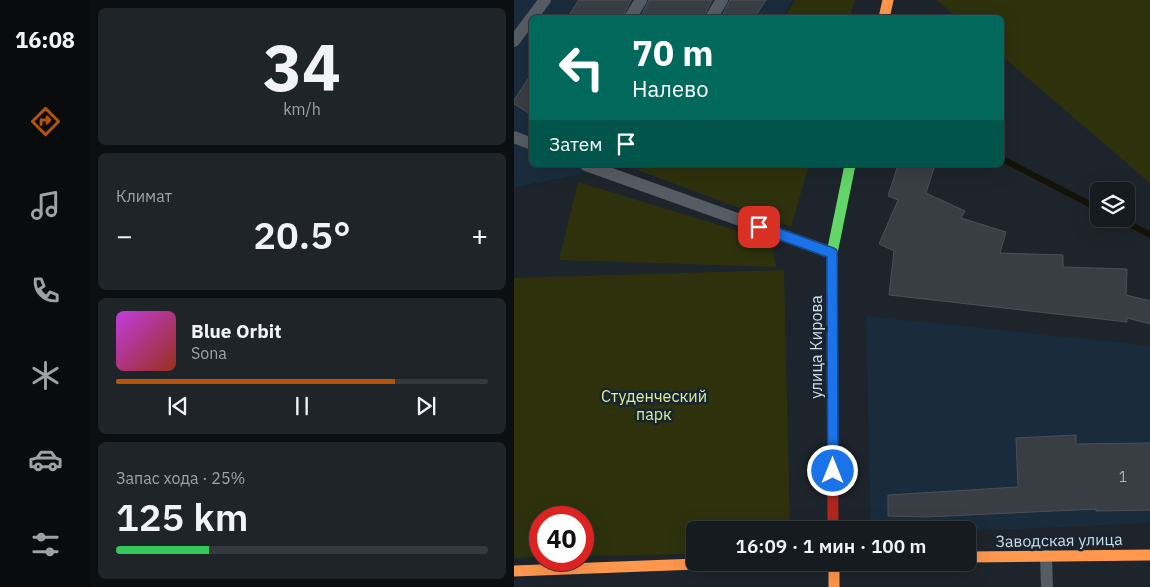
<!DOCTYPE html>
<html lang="ru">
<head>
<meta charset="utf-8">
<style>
	body { margin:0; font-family:"IBM Plex Sans",sans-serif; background:#1f2429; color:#f1f3f6; height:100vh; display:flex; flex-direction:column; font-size:19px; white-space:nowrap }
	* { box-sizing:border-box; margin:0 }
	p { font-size:16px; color:#9ea1a5 }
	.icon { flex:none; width:28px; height:28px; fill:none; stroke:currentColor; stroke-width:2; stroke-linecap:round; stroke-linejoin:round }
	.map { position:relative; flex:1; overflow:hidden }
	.side { display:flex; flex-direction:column; gap:8px; padding:8px; background:#0c0f12; width:424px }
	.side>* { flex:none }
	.banner { position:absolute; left:15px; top:15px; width:475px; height:152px; border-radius:8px; box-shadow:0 5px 20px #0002,0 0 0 1px #35393e; background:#00695c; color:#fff; overflow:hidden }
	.fabs { position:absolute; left:576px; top:182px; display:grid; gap:10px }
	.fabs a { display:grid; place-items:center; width:45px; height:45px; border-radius:8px; background:#161b20; box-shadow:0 5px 20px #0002,0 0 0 1px #35393e; font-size:25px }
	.speed { position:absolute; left:15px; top:506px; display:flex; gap:10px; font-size:25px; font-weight:700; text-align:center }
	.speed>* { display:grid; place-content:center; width:65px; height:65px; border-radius:50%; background:#161b20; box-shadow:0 5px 20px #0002,0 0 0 1px #35393e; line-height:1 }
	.speed .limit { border:8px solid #d22; background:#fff; color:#111 }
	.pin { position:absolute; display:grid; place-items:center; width:42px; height:42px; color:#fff; margin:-21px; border-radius:10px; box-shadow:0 2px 8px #0006 }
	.me { position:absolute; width:55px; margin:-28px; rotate:0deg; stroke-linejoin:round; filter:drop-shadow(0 0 4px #0008) }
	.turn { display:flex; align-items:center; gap:18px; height:105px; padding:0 20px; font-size:22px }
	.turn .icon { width:65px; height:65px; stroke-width:2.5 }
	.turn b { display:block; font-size:35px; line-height:42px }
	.then { display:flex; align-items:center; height:48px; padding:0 20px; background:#0003; gap:10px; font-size:19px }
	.big { font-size:38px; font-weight:600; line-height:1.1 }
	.side .card { flex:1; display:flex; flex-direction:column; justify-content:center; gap:8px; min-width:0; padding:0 18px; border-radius:8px; background:#1f2429 }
	.side .dial { align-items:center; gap:0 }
	.dial b { font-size:65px; line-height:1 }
	.song { display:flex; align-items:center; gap:15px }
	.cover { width:60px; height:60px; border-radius:8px; background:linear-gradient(135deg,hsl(290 70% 55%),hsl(10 70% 35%)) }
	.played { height:5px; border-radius:2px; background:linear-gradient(90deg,#b45309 75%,#35393e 75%) }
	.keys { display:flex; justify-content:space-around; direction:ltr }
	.heat { display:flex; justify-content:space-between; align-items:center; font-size:28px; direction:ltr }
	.charge { height:8px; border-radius:4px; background:linear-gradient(90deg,#34c759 25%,#35393e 0) }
	.trip { position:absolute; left:172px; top:521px; width:290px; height:50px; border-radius:8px; background:#161b20; box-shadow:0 5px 20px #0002,0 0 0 1px #35393e; font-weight:600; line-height:50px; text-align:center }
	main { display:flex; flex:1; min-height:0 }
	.tab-bar { display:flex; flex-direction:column; width:90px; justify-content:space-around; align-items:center; background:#090b0d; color:#9ea1a5 }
	.tab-bar .icon { width:35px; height:35px }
	.tab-bar .current { color:#b45309 }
	.tab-bar b { font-size:22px; color:#f1f3f6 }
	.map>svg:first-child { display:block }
	.built { fill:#1a2c3c }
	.green { fill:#2d320d }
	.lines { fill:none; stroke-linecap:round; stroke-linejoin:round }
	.stream { stroke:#111406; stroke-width:6 }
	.building { fill:#383e44; stroke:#4a5056 }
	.lane { stroke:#555c63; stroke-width:12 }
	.fast { stroke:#63d668; stroke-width:11 }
	.slow { stroke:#ff974d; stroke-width:11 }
	.jam { stroke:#b3261e; stroke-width:11 }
	.route-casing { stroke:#114b97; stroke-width:12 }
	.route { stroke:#1a73e8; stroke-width:9 }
	.labels { text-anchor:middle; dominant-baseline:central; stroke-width:5; stroke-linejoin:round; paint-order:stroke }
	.number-label { font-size:14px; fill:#acb3bb }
	.street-label { font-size:16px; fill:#d2dae3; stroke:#172431 }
	.park-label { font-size:16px; fill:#e1ee91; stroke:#172431 }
</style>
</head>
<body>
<main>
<nav class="tab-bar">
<b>16:08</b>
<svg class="icon current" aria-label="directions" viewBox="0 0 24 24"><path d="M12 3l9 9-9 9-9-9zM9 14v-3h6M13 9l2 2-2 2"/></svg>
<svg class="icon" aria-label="music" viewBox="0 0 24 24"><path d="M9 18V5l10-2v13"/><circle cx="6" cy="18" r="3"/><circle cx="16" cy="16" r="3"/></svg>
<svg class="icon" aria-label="phone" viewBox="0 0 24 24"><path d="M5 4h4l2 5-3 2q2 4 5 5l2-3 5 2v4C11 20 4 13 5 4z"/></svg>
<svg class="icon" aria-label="climate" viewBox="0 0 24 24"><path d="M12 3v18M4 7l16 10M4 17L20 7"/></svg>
<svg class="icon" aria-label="car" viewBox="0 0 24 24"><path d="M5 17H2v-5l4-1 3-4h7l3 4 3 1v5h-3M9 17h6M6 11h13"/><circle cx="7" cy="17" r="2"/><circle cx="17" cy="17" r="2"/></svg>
<svg class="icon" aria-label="filters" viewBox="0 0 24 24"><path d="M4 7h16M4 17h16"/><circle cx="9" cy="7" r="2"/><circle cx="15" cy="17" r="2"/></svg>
</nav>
<section class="side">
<div class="card dial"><b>34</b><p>km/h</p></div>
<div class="card"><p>Климат</p>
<div class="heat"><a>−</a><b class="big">20.5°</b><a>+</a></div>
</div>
<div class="card">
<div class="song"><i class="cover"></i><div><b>Blue Orbit</b><p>Sona</p></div></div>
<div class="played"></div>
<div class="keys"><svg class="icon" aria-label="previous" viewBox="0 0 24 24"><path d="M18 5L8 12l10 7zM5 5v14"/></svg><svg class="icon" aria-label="pause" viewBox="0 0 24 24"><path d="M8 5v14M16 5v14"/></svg><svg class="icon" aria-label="next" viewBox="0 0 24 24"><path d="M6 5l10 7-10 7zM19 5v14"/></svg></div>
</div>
<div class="card"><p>Запас хода · 25%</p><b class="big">125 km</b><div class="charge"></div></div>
</section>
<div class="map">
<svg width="637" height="587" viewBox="0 0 637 587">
	<rect width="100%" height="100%" fill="#1d242b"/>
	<!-- built -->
	<g class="built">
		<polygon points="0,0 279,0 268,17 18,18 18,165 118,165 0,187"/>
		<polygon points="352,316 636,346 636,523 454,531 357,530"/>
	</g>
	<!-- green -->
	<g class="green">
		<polygon points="281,0 341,0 336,17 271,17"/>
		<polygon points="422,0 636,0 636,183 488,56 488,18 443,17"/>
		<polygon points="137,165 295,165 277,227 123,170"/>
		<polygon points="64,182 257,241 262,267 45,260"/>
		<polygon points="270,270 276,530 181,530 181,554 69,556 69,518 26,518 26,557 0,558 0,278"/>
	</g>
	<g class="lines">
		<!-- stream -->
		<g class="stream">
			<polyline points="488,159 585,209"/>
			<polyline points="605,219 637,235"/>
		</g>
	</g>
	<!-- building -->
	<g class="building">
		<polygon points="65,0 117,0 108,18 53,18"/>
		<polygon points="135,0 198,0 189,18 126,18"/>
		<polygon points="216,0 252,0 240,18 207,18"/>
		<polygon points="18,73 18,115 0,104 0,100"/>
		<polygon points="384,165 421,165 412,193 451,211 447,218 492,232 486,253 549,255 549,267 613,269 612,295 637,301 637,324 613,318 613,322 375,295 380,251 365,244 384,200 374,196"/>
		<polygon points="562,435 562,444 637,443 637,510 582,511 582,509 412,517 374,516 374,495 504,487 502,438"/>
	</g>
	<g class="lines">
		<!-- lane -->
		<g class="lane">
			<polyline points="116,18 127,0"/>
			<polyline points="197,18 208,0"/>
			<polyline points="0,41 31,0"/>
			<polyline points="0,137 18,144"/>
			<polyline points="72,165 318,253"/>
			<polyline points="532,556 533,587"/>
		</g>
		<!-- fast -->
		<polyline class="fast" points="318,293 318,253 336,165"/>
		<!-- slow -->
		<g class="slow">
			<polyline points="370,18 374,0"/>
			<polyline points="454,557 637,555"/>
			<polyline points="320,562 320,587"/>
			<polyline points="0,571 235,562"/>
		</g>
		<!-- jam -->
		<polyline class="jam" points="318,293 319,530"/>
	</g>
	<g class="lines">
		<!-- route casing -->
		<g class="route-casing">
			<polyline id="route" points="245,227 318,253 319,471"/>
		</g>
		<!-- route -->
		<use href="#route" class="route"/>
	</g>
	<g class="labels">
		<!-- number labels -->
		<g class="number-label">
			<text x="609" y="477">1</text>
		</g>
		<!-- street labels -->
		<g class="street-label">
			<text transform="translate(302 347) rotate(-90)">улица Кирова</text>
			<text transform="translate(545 540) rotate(-1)">Заводская улица</text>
		</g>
		<!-- park labels -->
		<g class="park-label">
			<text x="140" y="396">Студенческий<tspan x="140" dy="18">парк</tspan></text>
		</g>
	</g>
</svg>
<div class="fabs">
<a><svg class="icon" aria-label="layers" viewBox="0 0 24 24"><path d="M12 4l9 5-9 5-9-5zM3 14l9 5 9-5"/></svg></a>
</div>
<div class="speed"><div class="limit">40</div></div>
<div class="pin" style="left:245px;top:227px;background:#d93025"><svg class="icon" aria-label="arrive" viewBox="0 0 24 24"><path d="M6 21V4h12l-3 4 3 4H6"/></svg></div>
<svg class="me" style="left:319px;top:471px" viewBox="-20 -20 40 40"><circle r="17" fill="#1a73e8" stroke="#fff" stroke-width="3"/><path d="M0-11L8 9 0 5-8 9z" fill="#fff"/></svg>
<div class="trip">16:09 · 1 мин · 100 m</div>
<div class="banner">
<div class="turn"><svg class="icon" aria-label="left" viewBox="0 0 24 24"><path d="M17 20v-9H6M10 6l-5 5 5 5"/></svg><div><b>70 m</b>Налево</div></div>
<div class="then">Затем<svg class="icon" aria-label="arrive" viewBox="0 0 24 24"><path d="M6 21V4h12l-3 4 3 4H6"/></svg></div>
</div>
</div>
</main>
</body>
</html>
